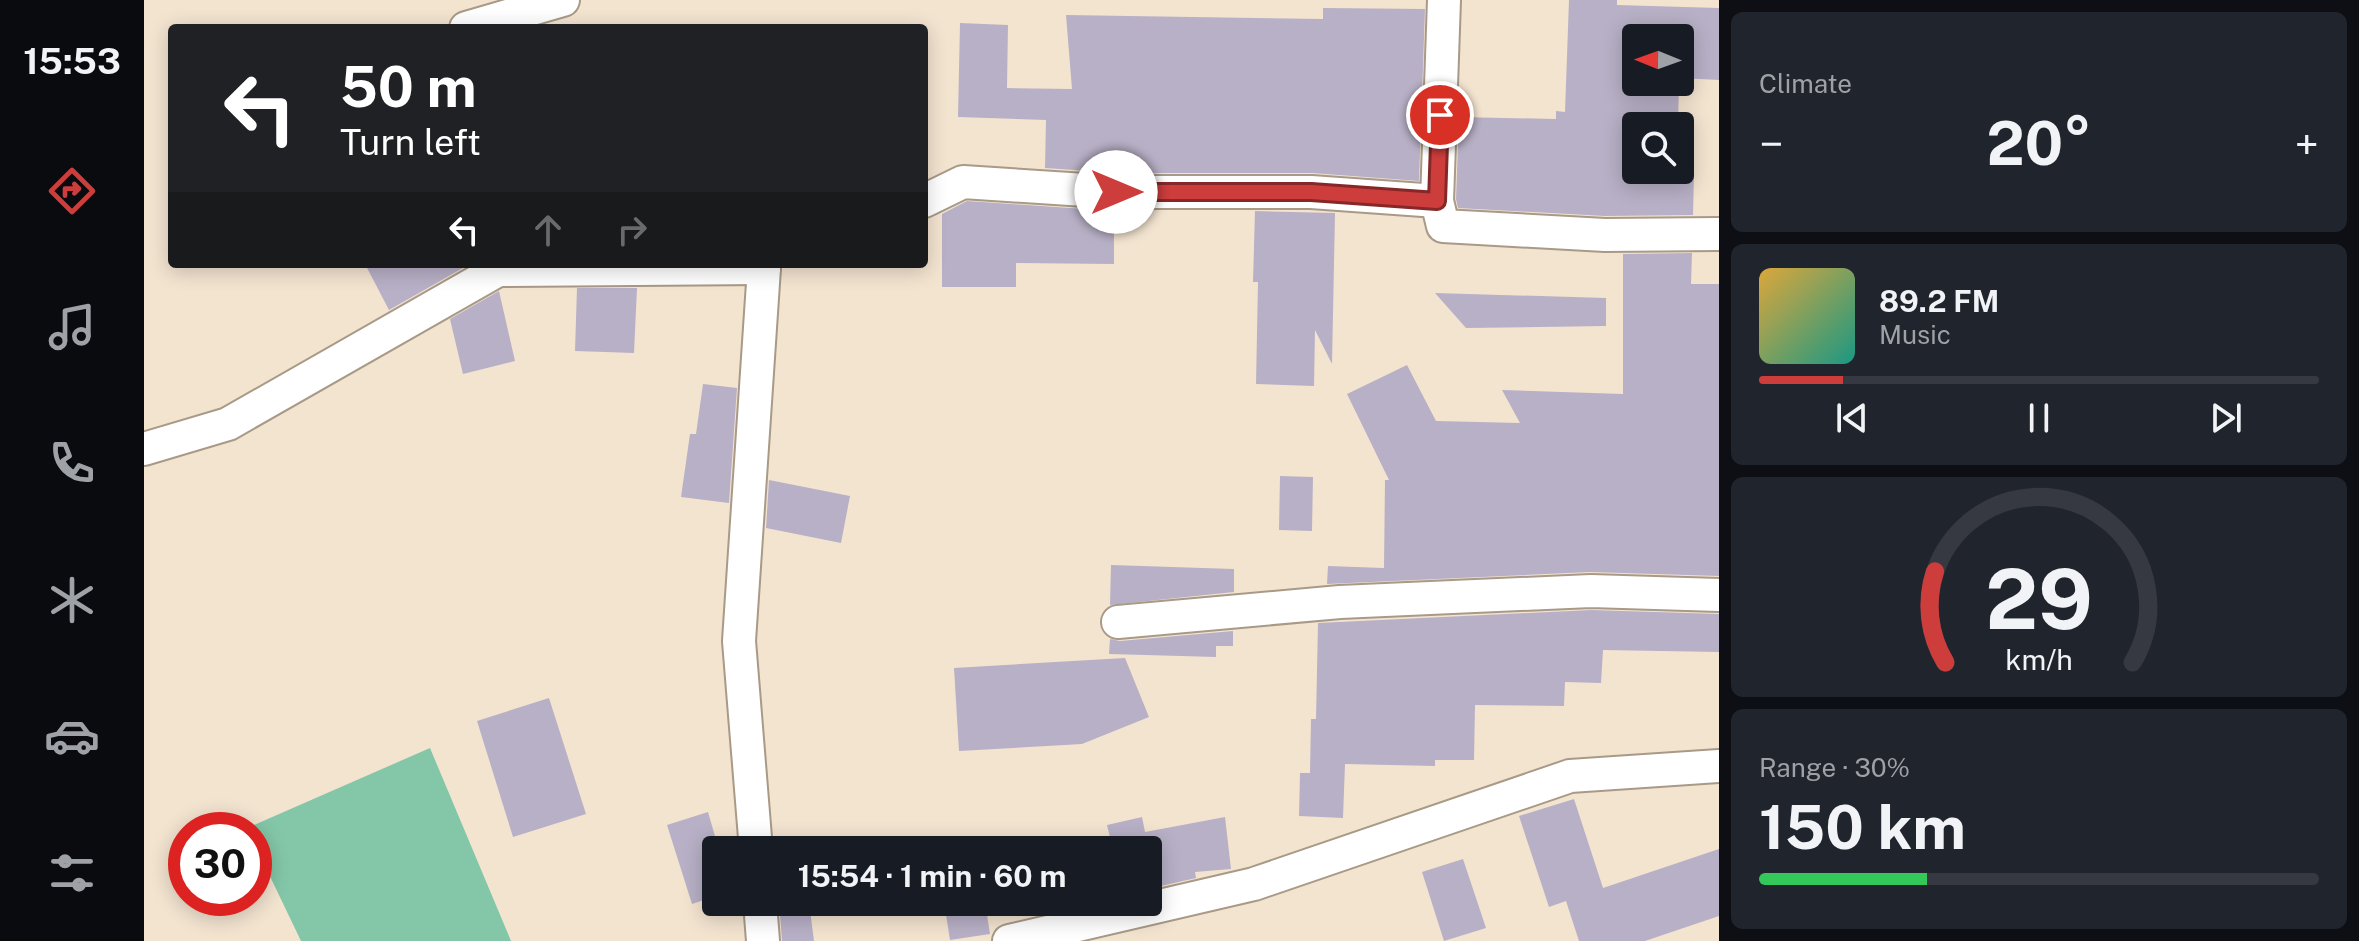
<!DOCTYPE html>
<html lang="en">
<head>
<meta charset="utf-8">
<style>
	body { margin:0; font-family:"Public Sans",sans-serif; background:#20242c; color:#f1f3f6; height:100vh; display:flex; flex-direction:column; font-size:30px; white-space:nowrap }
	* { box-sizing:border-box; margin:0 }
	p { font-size:26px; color:#9ea1a6 }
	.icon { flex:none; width:44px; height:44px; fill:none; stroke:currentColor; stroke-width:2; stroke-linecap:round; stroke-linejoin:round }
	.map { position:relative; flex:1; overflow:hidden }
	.panel { display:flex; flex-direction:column; gap:12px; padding:12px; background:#0d0f14; width:640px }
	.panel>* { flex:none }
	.guide { position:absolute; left:24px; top:24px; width:760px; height:244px; border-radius:8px; box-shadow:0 4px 20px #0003; background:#202124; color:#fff; overflow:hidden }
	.needle { width:52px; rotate:271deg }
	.fabs { position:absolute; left:1478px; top:24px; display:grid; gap:16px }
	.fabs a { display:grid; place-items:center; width:72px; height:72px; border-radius:8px; background:#171b24; box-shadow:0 4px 20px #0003; font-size:40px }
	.speed { position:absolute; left:24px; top:812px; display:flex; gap:16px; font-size:40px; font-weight:700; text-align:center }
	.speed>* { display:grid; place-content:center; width:104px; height:104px; border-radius:50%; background:#171b24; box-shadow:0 4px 20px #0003; line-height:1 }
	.speed .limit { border:12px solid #d22; background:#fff; color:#111 }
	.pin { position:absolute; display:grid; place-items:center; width:68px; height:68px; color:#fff; margin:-34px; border:4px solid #fff; border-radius:50%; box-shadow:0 2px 8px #0007 }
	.me { position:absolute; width:88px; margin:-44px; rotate:90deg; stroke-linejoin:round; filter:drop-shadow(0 0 6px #0008) }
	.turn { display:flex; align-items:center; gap:28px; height:168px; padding:0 40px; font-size:36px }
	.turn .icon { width:104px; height:104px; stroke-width:2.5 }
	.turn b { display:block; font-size:56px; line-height:68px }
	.lanes { display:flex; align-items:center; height:76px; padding:0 40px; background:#0003; justify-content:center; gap:40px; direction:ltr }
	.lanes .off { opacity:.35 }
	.big { font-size:60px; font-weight:700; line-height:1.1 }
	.panel .card { flex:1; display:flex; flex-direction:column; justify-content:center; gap:12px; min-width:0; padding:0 28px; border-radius:12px; background:#20242c }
	.panel .dial { align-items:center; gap:0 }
	.dial svg { height:208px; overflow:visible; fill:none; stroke:#363941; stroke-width:7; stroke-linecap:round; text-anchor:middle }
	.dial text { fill:#f1f3f6; stroke:none }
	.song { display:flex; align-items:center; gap:24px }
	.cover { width:96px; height:96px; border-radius:12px; background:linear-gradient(135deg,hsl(40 70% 55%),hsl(170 70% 35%)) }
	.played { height:8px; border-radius:4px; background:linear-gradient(90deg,#cc3d3c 15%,#363941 15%) }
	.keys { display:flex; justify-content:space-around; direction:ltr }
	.heat { display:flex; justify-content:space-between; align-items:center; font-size:44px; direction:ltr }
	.charge { height:12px; border-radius:6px; background:linear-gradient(90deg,#34c759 30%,#363941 0) }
	.trip { position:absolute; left:558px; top:836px; width:460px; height:80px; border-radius:8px; background:#171b24; box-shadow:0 4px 20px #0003; font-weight:700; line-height:80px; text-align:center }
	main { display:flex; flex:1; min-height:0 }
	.tab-bar { display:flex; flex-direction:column; width:144px; justify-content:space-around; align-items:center; background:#090b0e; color:#9ea1a6 }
	.tab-bar .icon { width:56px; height:56px }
	.tab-bar .on { color:#cc3d3c }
	.tab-bar b { font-size:36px; color:#f1f3f6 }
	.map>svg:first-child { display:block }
	.green { fill:#84c7a8 }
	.building { fill:#b8b0c6 }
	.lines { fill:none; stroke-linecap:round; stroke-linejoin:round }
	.minor-casing { stroke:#a89a87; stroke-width:36 }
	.minor { stroke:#fff; stroke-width:32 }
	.route-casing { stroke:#852827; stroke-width:20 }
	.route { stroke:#cc3d3c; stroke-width:14 }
</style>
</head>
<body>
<main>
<nav class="tab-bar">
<b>15:53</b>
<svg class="icon on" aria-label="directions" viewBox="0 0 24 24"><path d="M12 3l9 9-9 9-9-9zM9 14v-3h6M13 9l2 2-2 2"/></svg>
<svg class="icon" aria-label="music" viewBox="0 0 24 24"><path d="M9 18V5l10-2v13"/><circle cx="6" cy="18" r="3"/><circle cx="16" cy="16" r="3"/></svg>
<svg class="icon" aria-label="phone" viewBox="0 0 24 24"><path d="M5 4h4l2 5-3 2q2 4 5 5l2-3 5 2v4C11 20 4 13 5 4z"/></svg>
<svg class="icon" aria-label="climate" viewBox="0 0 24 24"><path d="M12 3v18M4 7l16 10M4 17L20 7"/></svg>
<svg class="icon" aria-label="car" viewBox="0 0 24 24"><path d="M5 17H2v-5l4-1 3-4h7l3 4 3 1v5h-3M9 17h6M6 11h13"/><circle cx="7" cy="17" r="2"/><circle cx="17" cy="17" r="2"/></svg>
<svg class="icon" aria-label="filters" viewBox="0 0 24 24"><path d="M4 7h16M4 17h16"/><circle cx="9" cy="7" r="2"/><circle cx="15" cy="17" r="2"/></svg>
</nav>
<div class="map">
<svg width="1575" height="941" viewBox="0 0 1575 941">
	<rect width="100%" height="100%" fill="#f3e4d0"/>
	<!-- green -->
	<polygon class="green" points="286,748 367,941 157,941 110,843 110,830 104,830 103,828"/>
	<!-- building -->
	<g class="building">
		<polygon points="1425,0 1473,0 1473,5 1575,8 1575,80 1536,78 1536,38 1492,38 1492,82 1535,82 1534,126 1492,126 1492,170 1533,170 1532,177 1550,174 1549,215 1461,216 1314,208 1312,199 1315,117 1412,119 1412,111 1421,112"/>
		<polygon points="1179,8 1281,9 1275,181 1168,173 973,173 901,168 902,120 814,117 816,23 864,25 863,88 928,89 922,15 1179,19"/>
		<polygon points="823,201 970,211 970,264 872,263 872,287 798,287 798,214"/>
		<polygon points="1111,211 1191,213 1188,364 1171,330 1170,386 1112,384 1114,282 1109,282"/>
		<polygon points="1548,253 1547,284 1575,284 1575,576 1446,572 1183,584 1184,566 1240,568 1241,480 1245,480 1203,394 1263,365 1292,421 1376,423 1358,390 1479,394 1479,254"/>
		<polygon points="221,264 326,264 245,310"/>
		<polygon points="433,288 493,288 490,353 431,351"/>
		<polygon points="355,291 371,361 319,374 306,319"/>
		<polygon points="1291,293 1462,298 1462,326 1322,328"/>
		<polygon points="559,384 593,388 585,503 537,497 546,434 552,434"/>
		<polygon points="1136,476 1169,477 1168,531 1135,530"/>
		<polygon points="625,480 706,496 697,543 622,528"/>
		<polygon points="967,565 1090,569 1090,592 966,605"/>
		<polygon points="1447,610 1575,614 1575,652 1459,650 1457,683 1421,682 1420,706 1331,705 1330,760 1291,760 1291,766 1201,764 1199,818 1155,816 1156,773 1166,773 1167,719 1172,719 1174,623"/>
		<polygon points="1089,631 1089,646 1072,646 1072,657 965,654 966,639 976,641"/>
		<polygon points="981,658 1005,717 938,744 815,751 810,668"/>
		<polygon points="405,698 442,814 369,837 333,721"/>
		<polygon points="1430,799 1459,888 1575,849 1575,916 1501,941 1435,941 1422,901 1405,907 1375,816"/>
		<polygon points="564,812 575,850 572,850 572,896 548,904 523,825"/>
		<polygon points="998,817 1001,832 1081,817 1087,869 1051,872 1052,878 1004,889 1004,850 969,850 963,825"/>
		<polygon points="1319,859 1342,928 1300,941 1278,872"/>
		<polygon points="635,902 665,902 670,941 638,941"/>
		<polygon points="800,902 841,902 846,934 806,940"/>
	</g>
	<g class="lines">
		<!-- minor casing -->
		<g class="minor-casing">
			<g id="minor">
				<polyline points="322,28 419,0"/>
				<polyline points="780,201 819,182 972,192 1167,192 1293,201 1300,0"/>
				<polyline points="1293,201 1299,226 1461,235 1575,234"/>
				<polyline points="0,449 84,424 354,270 620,268 620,264"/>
				<polyline points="974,622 1196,602 1447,591 1575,595"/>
				<polyline points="612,850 595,641 620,268"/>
				<polyline points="616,902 619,941"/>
				<polyline points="865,941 1110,884 1426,776 1575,766"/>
			</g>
		</g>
		<!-- minor -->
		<use href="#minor" class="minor"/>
	</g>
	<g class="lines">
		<!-- route casing -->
		<g class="route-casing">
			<polyline id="route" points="972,192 1167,192 1293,201 1296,115"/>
		</g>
		<!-- route -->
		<use href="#route" class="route"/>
	</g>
</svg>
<div class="fabs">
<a><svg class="needle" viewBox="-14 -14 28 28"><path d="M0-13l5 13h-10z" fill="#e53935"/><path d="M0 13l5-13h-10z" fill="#9ea1a6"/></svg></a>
<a><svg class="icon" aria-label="search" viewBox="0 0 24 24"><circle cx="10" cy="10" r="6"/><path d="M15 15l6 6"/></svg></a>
</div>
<div class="speed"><div class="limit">30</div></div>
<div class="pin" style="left:1296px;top:115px;background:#d93025"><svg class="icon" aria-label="arrive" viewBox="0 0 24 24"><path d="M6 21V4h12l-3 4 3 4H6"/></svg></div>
<svg class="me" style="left:972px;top:192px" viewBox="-20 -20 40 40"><circle r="19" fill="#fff"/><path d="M0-13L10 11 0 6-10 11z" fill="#cc3d3c"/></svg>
<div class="trip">15:54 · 1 min · 60 m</div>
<div class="guide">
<div class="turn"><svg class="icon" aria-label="left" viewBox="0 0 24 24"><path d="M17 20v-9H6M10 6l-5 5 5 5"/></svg><div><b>50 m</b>Turn left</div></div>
<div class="lanes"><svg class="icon" aria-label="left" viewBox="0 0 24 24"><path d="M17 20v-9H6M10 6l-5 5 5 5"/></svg><svg class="icon off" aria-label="ahead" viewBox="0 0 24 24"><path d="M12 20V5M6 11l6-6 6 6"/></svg><svg class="icon off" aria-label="right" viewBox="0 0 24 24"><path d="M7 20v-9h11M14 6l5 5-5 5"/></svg></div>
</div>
</div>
<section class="panel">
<div class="card"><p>Climate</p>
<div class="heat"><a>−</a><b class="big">20°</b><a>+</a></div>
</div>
<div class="card">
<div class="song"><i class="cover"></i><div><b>89.2 FM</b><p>Music</p></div></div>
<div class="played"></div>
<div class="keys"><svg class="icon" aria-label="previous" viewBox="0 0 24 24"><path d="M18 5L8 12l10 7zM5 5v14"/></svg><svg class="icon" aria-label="pause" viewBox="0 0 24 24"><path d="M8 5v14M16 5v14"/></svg><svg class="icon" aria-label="next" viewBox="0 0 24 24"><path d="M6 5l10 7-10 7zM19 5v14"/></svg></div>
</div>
<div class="card dial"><svg viewBox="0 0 100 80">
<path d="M14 69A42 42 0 1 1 86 69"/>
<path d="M14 69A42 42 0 0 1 10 34" stroke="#cc3d3c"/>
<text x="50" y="56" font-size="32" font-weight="700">29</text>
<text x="50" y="72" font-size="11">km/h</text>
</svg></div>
<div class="card"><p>Range · 30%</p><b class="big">150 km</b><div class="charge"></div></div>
</section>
</main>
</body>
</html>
